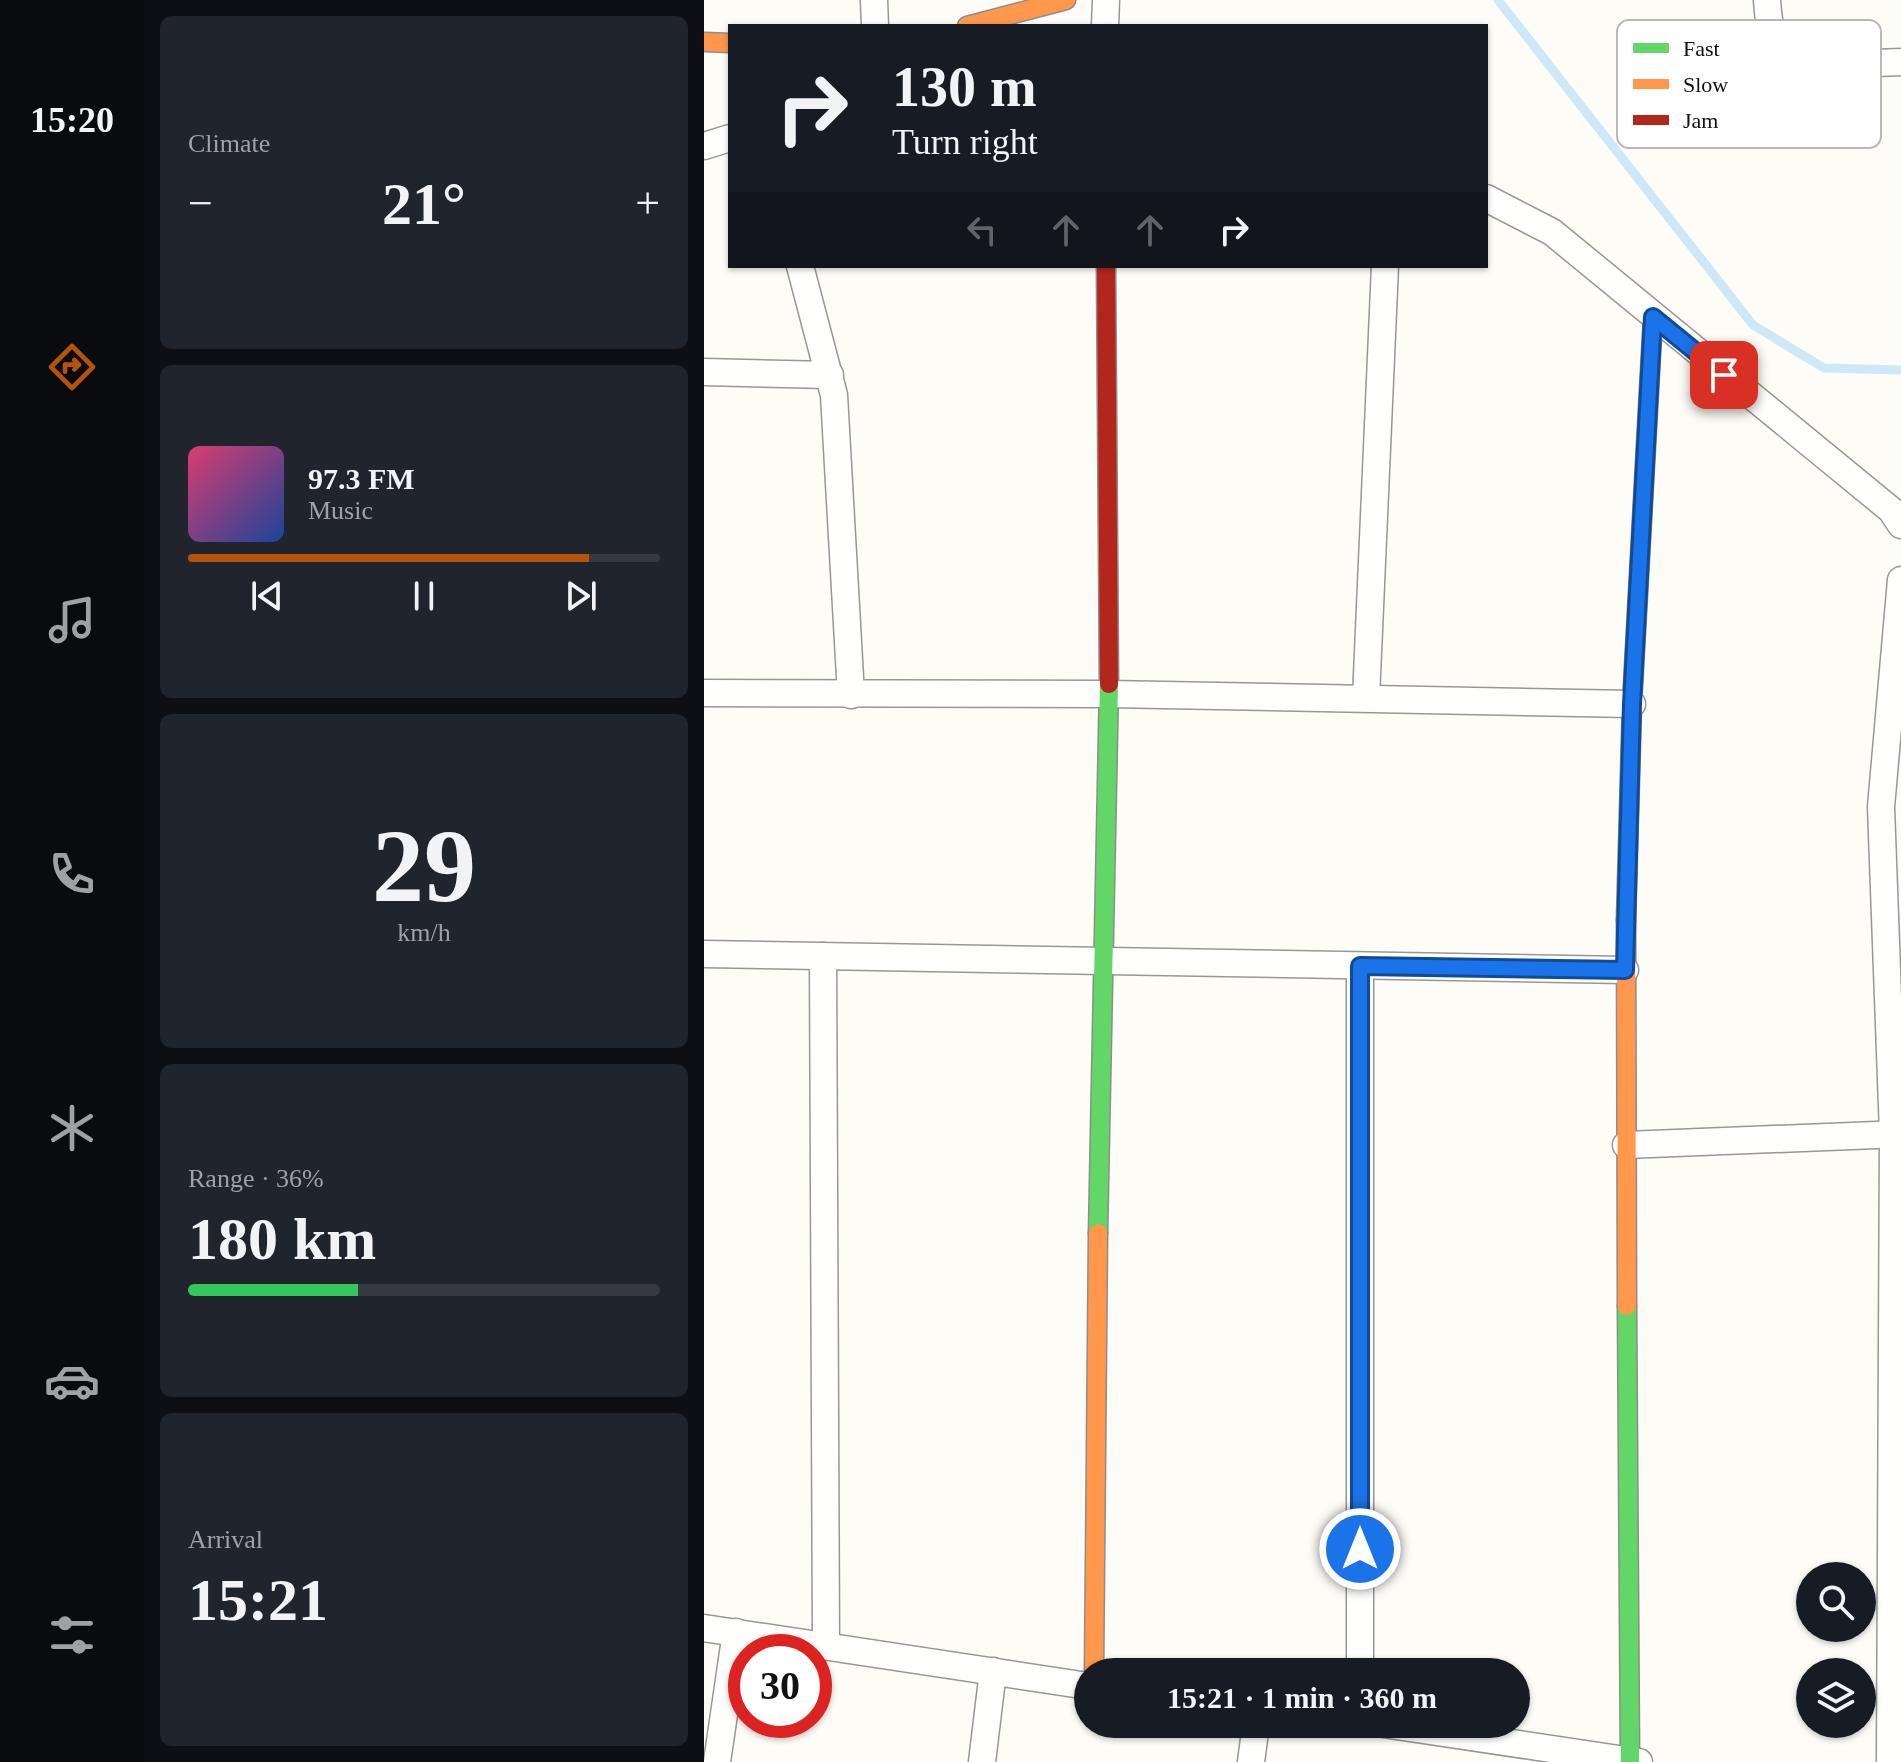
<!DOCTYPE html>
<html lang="en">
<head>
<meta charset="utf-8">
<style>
	body { margin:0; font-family:Georgia,serif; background:#20242c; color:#f1f3f6; height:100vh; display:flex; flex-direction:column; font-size:30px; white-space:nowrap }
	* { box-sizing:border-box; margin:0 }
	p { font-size:26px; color:#9ea1a6 }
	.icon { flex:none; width:44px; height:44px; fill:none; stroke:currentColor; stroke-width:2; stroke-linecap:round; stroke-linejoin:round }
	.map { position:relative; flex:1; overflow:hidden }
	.drawer { display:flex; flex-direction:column; gap:16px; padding:16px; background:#0d0f14; width:560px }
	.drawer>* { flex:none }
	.top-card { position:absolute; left:24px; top:24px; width:760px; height:244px; border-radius:0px; box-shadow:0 2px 6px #0004; background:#171b24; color:#f1f3f6; overflow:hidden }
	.buttons { position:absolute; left:1092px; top:1562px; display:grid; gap:16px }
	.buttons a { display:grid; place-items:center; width:80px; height:80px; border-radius:50%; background:#171b24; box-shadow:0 2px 6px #0004; font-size:40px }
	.speed { position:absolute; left:24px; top:1634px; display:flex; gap:16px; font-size:40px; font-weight:700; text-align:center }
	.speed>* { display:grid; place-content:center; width:104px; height:104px; border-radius:50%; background:#171b24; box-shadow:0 2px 6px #0004; line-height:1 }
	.speed .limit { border:12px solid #d22; background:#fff; color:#111 }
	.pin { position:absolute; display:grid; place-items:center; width:68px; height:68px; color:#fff; margin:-34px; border-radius:16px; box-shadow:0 4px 12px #0006 }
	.me { position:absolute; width:88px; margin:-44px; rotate:0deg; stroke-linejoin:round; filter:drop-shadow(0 0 6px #0008) }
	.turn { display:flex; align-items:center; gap:28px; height:168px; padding:0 32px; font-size:36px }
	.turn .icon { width:104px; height:104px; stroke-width:2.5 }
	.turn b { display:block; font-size:56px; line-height:68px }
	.lanes { display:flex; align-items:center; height:76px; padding:0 32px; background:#0003; justify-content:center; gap:40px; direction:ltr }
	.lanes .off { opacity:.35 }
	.big { font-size:60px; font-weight:700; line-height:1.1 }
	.drawer .tile { flex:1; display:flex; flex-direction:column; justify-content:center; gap:12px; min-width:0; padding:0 28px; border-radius:12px; background:#20242c }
	.drawer .dial { align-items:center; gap:0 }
	.dial b { font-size:104px; line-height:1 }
	.song { display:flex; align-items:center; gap:24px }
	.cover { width:96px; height:96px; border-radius:12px; background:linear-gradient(135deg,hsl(340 70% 55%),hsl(220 70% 35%)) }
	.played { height:8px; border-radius:4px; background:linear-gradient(90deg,#b45309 85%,#363941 85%) }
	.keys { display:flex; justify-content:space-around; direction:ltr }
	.heat { display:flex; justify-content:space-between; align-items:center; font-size:44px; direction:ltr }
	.charge { height:12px; border-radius:6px; background:linear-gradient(90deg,#34c759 36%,#363941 0) }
	.trip { position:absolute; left:370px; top:1658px; width:456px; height:80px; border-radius:40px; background:#171b24; box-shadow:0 2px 6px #0004; font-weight:700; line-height:80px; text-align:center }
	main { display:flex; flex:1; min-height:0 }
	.dock { display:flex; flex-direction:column; width:144px; justify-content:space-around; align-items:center; background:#090b0e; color:#9ea1a6 }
	.dock .icon { width:56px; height:56px }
	.dock .selected { color:#b45309 }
	.dock b { font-size:36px; color:#f1f3f6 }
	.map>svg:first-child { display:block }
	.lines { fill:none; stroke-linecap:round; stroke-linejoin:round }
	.stream { stroke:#cde8f7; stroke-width:9 }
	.street-casing { stroke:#979795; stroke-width:29 }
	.fast-casing { stroke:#8e8d8b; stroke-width:21 }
	.slow-casing { stroke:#8e8d8b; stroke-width:21 }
	.jam-casing { stroke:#8e8d8b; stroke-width:21 }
	.street { stroke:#fffffe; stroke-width:26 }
	.fast { stroke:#63d668; stroke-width:18 }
	.slow { stroke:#ff974d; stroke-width:18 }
	.jam { stroke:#b3261e; stroke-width:18 }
	.route-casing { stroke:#114b97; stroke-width:20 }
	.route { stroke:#1a73e8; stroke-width:14 }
	.key { fill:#fff; stroke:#b8b8b8; stroke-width:2 }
	.key-label { font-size:22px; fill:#111 }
</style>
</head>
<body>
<main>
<nav class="dock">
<b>15:20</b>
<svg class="icon selected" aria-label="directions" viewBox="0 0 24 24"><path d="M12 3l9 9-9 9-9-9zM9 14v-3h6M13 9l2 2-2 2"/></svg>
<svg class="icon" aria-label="music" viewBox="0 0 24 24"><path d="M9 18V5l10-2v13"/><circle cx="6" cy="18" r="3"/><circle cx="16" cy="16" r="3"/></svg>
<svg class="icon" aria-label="phone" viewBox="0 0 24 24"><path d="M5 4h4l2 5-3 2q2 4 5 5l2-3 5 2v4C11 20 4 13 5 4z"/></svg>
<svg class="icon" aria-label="climate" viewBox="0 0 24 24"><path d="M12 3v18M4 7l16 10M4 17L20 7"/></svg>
<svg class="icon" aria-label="car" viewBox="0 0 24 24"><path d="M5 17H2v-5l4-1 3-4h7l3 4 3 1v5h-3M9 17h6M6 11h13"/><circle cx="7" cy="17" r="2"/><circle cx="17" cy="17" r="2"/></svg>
<svg class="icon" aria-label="filters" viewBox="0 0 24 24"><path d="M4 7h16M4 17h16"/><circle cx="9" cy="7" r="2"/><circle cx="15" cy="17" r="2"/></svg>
</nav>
<section class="drawer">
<div class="tile"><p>Climate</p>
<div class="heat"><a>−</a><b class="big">21°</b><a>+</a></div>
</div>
<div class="tile">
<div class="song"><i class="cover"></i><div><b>97.3 FM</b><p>Music</p></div></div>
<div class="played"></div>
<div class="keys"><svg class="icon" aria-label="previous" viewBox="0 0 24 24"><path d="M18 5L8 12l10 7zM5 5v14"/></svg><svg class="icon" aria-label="pause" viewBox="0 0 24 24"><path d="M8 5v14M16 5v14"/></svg><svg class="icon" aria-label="next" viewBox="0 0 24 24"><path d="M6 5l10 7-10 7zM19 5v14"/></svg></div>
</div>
<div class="tile dial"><b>29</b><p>km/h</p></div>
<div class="tile"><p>Range · 36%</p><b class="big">180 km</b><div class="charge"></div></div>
<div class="tile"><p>Arrival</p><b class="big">15:21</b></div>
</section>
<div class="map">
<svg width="1197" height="1762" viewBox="0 0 1197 1762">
	<rect width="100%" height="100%" fill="#fdfcf7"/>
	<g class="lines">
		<!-- stream -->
		<polyline class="stream" points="794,0 1049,325 1120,368 1197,370"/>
		<!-- street casing -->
		<g class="street-casing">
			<g id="street">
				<polyline points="170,0 171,26"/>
				<path d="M1063,0C1064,13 1065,33 1073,43C1096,70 1164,63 1197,62"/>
				<polyline points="401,26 402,0"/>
				<polyline points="0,146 26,138"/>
				<polyline points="782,198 848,232 1187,510 1197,525"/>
				<polyline points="96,266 130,395 147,695"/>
				<polyline points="0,372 126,375"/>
				<polyline points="0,693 405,694 928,704"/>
				<polyline points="662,698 681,266"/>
				<polyline points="0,954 921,970"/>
				<polyline points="119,956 122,1646"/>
				<polyline points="656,966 656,1672"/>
				<polyline points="922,1145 1197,1134"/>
				<polyline points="0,1628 384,1686"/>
				<polyline points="679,1724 935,1762"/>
				<polyline points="13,1762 32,1632"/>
				<polyline points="278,1762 289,1671"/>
				<polyline points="547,1762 552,1724"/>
				<polyline points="1186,1762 1189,1134 1177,807 1197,580"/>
			</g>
		</g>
		<!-- fast casing -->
		<g class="fast-casing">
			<g id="fast">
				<polyline points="922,920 928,704 949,317"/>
				<polyline points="394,1233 405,684"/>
				<polyline points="923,1306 926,1761"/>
			</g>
		</g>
		<!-- slow casing -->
		<g class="slow-casing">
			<g id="slow">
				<polyline points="263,26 362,0"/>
				<polyline points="0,42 26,43"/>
				<polyline points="922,920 923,1306"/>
				<polyline points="390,1672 394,1233"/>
			</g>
		</g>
		<!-- jam casing -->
		<g class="jam-casing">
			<polyline id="jam" points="402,266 405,684"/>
		</g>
		<!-- street -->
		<use href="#street" class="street"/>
		<!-- fast -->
		<use href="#fast" class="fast"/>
		<!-- slow -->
		<use href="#slow" class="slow"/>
		<!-- jam -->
		<use href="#jam" class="jam"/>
	</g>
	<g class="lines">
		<!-- route casing -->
		<g class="route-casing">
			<polyline id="route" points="656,1549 656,966 921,970 928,704 949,317 1020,375"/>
		</g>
		<!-- route -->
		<use href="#route" class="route"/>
	</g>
	<!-- legend -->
	<rect x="913" y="20" width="264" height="128" rx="12" class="key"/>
	<rect x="929" y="43" width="36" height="10" fill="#63d668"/>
	<rect x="929" y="79" width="36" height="10" fill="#ff974d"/>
	<rect x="929" y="115" width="36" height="10" fill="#b3261e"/>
	<g class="key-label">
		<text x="979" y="56">Fast</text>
		<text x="979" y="92">Slow</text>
		<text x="979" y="128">Jam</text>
	</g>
</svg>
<div class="buttons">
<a><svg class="icon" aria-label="search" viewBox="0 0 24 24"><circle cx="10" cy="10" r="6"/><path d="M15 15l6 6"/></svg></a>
<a><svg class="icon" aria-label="layers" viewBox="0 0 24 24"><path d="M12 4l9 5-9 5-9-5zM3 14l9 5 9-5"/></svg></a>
</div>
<div class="speed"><div class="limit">30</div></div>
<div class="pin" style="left:1020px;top:375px;background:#d93025"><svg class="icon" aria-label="arrive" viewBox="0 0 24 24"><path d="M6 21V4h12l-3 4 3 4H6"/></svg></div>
<svg class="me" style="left:656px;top:1549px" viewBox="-20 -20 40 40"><circle r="17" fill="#1a73e8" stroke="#fff" stroke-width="3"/><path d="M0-11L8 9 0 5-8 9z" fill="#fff"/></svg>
<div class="trip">15:21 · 1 min · 360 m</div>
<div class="top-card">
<div class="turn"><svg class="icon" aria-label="right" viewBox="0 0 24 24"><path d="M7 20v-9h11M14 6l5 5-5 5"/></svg><div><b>130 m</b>Turn right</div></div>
<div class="lanes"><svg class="icon off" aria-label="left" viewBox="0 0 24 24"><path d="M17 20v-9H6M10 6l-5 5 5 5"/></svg><svg class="icon off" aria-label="ahead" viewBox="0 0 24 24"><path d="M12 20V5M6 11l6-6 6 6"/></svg><svg class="icon off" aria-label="ahead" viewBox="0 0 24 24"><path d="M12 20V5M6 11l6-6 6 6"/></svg><svg class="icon" aria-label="right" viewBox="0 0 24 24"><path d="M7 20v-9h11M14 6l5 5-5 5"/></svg></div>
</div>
</div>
</main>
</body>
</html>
